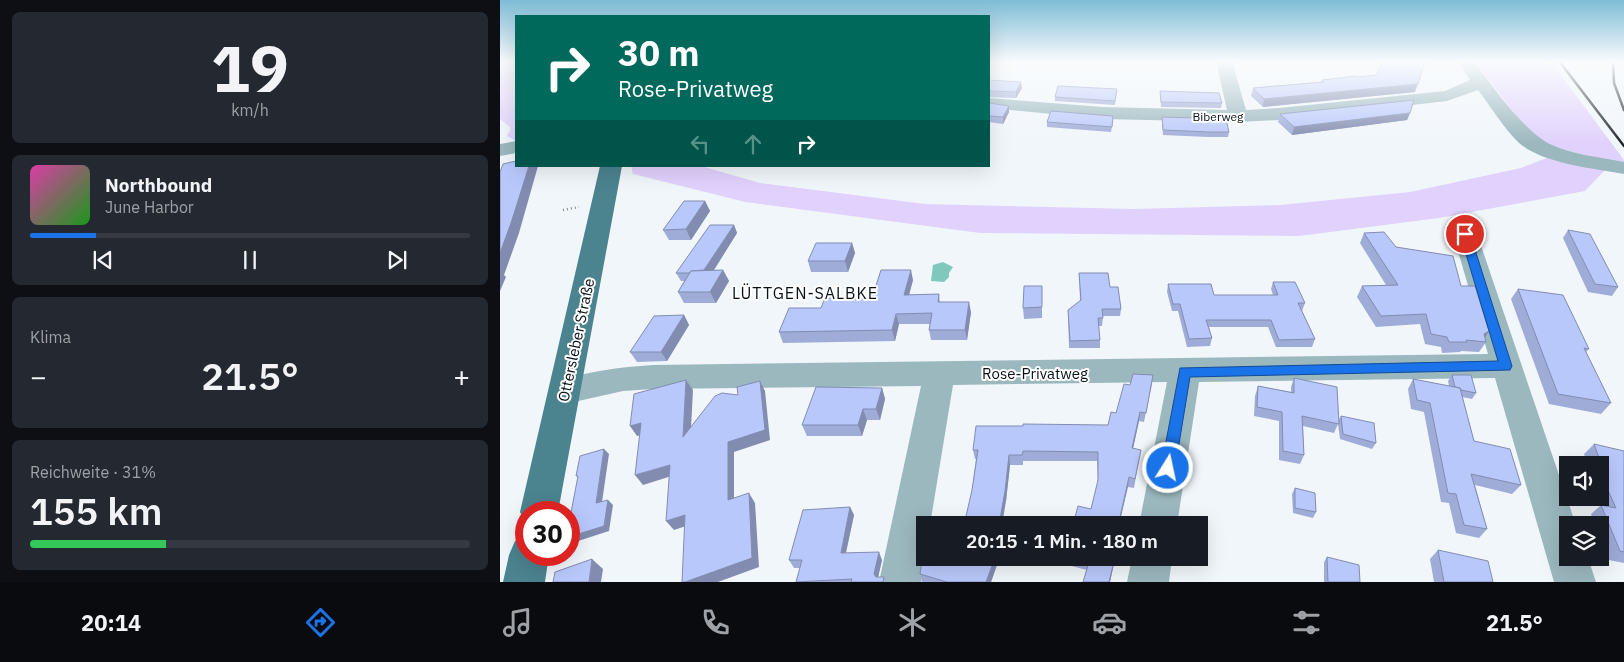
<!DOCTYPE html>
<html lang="de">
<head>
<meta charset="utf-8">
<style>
	body { margin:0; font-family:"IBM Plex Sans",sans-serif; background:#242831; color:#f1f3f6; height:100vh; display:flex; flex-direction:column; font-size:19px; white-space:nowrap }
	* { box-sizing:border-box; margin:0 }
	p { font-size:16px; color:#9ea1a6 }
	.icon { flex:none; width:28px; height:28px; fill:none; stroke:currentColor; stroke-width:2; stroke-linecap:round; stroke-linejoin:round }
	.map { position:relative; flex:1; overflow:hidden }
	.details { display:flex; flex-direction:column; gap:12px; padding:12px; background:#0d0f14; width:500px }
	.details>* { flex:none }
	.top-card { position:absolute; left:15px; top:15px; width:475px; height:152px; border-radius:0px; box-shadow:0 5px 20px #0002; background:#00695c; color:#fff; overflow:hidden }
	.fabs { position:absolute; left:1059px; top:456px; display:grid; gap:10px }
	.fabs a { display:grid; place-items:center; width:50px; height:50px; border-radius:0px; background:#171b24; box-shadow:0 5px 20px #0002; font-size:25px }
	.speed { position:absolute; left:15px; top:501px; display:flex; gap:10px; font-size:25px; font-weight:700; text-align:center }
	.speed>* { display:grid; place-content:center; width:65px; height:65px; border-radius:50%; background:#171b24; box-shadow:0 5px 20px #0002; line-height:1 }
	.speed .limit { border:8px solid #d22; background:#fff; color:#111 }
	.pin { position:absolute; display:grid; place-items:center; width:42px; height:42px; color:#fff; margin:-21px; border:2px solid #fff; border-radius:50%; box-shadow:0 1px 5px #0007 }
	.me { position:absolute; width:55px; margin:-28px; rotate:10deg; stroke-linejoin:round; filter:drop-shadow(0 0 4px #0008) }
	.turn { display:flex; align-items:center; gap:18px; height:105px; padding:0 20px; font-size:22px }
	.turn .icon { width:65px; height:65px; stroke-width:2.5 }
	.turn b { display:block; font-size:35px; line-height:42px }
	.lanes { display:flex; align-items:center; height:48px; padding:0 20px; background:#0003; justify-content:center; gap:25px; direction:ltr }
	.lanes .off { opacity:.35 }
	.big { font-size:38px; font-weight:600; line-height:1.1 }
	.details .tile { flex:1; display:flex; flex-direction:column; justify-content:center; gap:8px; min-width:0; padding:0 18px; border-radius:8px; background:#242831 }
	.details .dial { align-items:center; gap:0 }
	.dial b { font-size:65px; line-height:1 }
	.song { display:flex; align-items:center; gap:15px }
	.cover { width:60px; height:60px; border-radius:8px; background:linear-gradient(135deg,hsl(320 70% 55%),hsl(120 70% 35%)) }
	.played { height:5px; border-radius:2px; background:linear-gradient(90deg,#1a73e8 15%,#363941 15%) }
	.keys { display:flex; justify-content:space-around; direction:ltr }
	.heat { display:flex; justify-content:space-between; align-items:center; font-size:28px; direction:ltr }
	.charge { height:8px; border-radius:4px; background:linear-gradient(90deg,#34c759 31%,#363941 0) }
	.trip { position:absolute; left:416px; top:516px; width:292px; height:50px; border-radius:0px; background:#171b24; box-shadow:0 5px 20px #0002; font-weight:600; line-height:50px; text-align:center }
	.tab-bar { display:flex; height:80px; justify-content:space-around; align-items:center; background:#090b0e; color:#9ea1a6 }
	.tab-bar .icon { width:35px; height:35px }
	.tab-bar .current { color:#1a73e8 }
	.tab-bar b { font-size:22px; color:#f1f3f6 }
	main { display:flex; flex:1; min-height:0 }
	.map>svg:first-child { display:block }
	.green { fill:#e1d2fd }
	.water { fill:#80c7bc }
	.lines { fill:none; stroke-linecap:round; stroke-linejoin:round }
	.path { stroke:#878e94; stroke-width:2.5; stroke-dasharray:1 3; stroke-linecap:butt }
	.minor { fill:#9bb8be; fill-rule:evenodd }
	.major { fill:#4b838f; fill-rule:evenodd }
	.rail { stroke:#1f282f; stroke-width:2.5 }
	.wall { fill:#9facd8 }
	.shaded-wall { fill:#828cb0 }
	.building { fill:#b9c8fb; stroke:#828cb0 }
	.route { fill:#1a73e8; stroke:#114b97 }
	.labels { text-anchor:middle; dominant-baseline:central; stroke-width:4; stroke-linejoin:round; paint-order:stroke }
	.far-street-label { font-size:12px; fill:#071118; stroke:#fff }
	.street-label { font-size:15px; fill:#071118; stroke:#fff }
	.neighbourhood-label { font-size:16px; letter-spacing:1px; fill:#071118; stroke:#fff }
</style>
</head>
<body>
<main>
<section class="details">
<div class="tile dial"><b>19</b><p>km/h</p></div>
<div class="tile">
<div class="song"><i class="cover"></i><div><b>Northbound</b><p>June Harbor</p></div></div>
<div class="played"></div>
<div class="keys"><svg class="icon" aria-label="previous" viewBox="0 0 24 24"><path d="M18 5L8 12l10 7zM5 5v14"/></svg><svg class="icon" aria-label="pause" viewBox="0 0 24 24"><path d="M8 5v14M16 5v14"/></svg><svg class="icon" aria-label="next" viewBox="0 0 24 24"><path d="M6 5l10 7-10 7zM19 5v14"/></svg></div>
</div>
<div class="tile"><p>Klima</p>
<div class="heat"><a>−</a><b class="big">21.5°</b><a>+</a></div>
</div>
<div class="tile"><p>Reichweite · 31%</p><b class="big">155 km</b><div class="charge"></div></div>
</section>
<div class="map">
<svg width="1124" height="582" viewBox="0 0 1124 582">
	<rect width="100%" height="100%" fill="#f1f6fb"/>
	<!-- green -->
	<g class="green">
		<polygon points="0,61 16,61 16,141 7,136 10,130 10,127 0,119"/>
		<polygon points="974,61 1034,61 1054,66 1124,160 1124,164 1055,148 1029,132"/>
		<polygon points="1052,156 1106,169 1085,191 939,218 799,236 480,233 245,202 133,174 131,166 201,166 260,183 425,204 633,209 780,205 910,192 1021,168"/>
	</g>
	<!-- water -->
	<polygon class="water" points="443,262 453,267 449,273 449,277 444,282 431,281 433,265"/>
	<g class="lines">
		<!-- path -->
		<polyline class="path" points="63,210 79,207"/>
		<!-- minor -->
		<g class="minor">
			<path d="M716,61H732L746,110L779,108L945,91L970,80L958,61H974C992,86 1025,133 1052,145C1075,155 1100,157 1124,162V174C1093,168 1042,164 1018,142C1003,127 991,107 978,90L947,101L779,120L738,122L603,119L489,108V98L603,107L727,110Z"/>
			<polygon points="16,141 16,153 0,156 0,144"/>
			<path d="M965,227L974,229L977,234L1076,525H1068V558H1088L1096,582H1054L995,378L699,382L677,525H639L667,382L453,385L430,525H425V557L421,582H379L421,386L153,389L123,391L65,404L54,400L49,391L54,382C85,372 120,367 153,365L988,354L953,234L956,229Z"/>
			<polygon points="632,558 672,558 669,582 627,582"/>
		</g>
		<!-- major -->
		<g class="major">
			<polygon points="100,166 122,166 58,512 26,512 26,525 20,512"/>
			<polygon points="26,536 26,555 49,555 45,582 3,582 9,555 15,541"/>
		</g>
		<!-- rail -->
		<g class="rail">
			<polyline points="1059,61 1124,146"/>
			<polyline points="1113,61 1114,83 1124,110"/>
		</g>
	</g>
	<!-- wall -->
	<g class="wall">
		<polygon points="857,77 915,92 763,107 751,96 753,88 821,82 822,80"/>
		<polygon points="489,80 522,88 516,98 489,97"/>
		<polygon points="617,89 615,105 555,101 555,97"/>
		<polygon points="660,91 722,103 721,108 661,107"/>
		<polygon points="489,103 509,106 509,112 503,124 489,122"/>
		<polygon points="910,113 907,120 792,135 778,122 780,114"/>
		<polygon points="662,117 729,132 728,137 708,137 663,135 662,122"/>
		<polygon points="613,121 611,132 547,127 547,122"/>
		<polygon points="205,201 210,211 191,240 169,240 163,230"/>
		<polygon points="234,225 237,233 214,270 223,270 229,281 216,303 184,303 178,292 184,281 181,281 176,273"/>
		<polygon points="1068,230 1118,287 1112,296 1088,292 1063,238"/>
		<polygon points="864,233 896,247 961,286 986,342 979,352 961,351 960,352 942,353 941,347 925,344 920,324 876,327 857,297 862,286 886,285 860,243"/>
		<polygon points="352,243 355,253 348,272 311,272 308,261"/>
		<polygon points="579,273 610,287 621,309 620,316 603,316 602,326 598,326 600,340 600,348 569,348 568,310 580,301"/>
		<polygon points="413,280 409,295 439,294 440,302 471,312 467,340 431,340 429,330 430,324 399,324 395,341 283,343 279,332 321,308 372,298"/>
		<polygon points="773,282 805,303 802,311 815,339 812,347 776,347 768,327 709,327 712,338 710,346 687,347 678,311 672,311 667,292 668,284 714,295 773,295 771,289"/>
		<polygon points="542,286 542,318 524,319 523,308"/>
		<polygon points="1018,289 1089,349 1086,352 1111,403 1101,414 1049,404 1011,299"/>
		<polygon points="184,315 189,325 167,361 137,362 130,352"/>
		<polygon points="952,375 976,393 972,399 962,397 974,441 1021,485 1012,494 975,485 987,529 979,538 956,533 949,503 941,502 924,412 911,409 908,389 913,379 949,386 948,381"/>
		<polygon points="794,378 838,421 841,416 876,443 872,449 840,439 838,424 834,433 803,426 804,455 800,464 779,460 779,421 754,416 755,396 758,386 791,392 791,387"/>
		<polygon points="652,384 644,422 639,421 633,448 639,460 634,488 628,487 591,509 598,483 597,461 523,461 523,465 510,465 506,501 472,490 476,459 475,459 473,450 608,425 616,413 630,385"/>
		<polygon points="382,388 385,399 380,420 367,420 362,436 307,436 302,425"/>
		<polygon points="1094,444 1124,451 1124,563 1109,560 1100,538 1100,525 1095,525 1091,514 1100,506 1096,498 1100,498 1100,465 1088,465 1084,454"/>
		<polygon points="795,488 816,512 813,518 793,513 792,494"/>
		<polygon points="350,507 354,515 346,553 382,560 378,577 384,577 386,582 296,582 300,568 294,568 289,560"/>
		<polygon points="938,550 993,582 934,582 930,559"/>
		<polygon points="827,557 860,582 824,582 824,562"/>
		<polygon points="425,558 497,558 498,562 491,582 422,582 420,574"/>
		<polygon points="564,558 615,558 610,582 583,582 587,570 564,564"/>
	</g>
	<!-- shaded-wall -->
	<g class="shaded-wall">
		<polygon points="521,82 522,88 516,98 516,92"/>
		<polygon points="918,84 915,92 763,107 764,99"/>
		<polygon points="509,106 509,112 503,124 503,117"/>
		<polygon points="910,113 907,120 792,135 794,127"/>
		<polygon points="29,166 38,166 19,233 4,275 6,277 0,291 0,253"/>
		<polygon points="205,201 210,211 191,240 186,229"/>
		<polygon points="234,225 237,233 207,281 202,272"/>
		<polygon points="352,243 355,253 348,272 345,261"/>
		<polygon points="223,270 229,281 216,303 210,292"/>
		<polygon points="411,270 413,280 406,306 404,295"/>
		<polygon points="469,302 471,312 467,340 465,330"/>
		<polygon points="396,314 399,324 395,341 392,330"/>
		<polygon points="184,315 189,325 167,361 161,352"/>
		<polygon points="989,331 983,341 984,334"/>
		<polygon points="186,380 193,390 190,447 183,437"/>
		<polygon points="260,381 265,391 270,440 234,452 234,510 228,500 228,442"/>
		<polygon points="382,388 385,399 380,420 376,409"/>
		<polygon points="363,409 367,420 362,436 358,425"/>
		<polygon points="640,412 639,421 631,458 632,448"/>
		<polygon points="141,423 149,433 137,436 130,426"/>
		<polygon points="104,449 109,454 101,509 96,503"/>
		<polygon points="509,455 510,465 506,501 502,525 499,525"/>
		<polygon points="170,465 178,474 143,485 135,475"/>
		<polygon points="629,477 628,487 619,525 620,517"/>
		<polygon points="249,493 255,503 259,567 218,582 185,582"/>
		<polygon points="108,500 113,505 109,531 72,543 69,541 69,537"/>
		<polygon points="350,507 354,515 344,561 341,553"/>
		<polygon points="185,515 192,524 174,530 166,521"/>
		<polygon points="379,552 382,560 377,582 374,574"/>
		<polygon points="495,558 497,558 498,562 491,582 486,582"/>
		<polygon points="615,558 610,582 609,582"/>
		<polygon points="92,559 103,569 101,582 89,582"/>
	</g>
	<!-- building -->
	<g class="building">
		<polygon points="883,61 925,61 918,84 764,99 753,88 824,82 822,80 856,76 857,77 876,75"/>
		<polygon points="489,80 521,82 516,92 489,91"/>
		<polygon points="558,86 617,89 615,101 555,97"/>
		<polygon points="660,91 719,93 722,103 661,102"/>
		<polygon points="914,100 910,113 794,127 780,114"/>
		<polygon points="489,103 509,106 503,117 489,116"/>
		<polygon points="551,111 613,116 612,127 547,122"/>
		<polygon points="662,117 726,119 729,132 709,132 663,130"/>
		<polygon points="16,161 16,166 29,166 11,223 0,253 0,172 3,164"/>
		<polygon points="184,201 205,201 186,229 163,230"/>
		<polygon points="210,225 234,225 204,270 191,271 190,273 176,273"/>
		<polygon points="1068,230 1090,234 1118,287 1095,284"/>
		<polygon points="884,232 896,247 953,256 961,286 975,286 989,331 984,334 986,342 966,340 967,342 949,342 947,337 931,334 926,314 881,316 862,286 898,285 864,233"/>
		<polygon points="316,243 352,243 345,261 308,261"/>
		<polygon points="223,270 210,292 178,292 191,271"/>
		<polygon points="381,270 411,270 404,295 439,294 438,302 469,302 465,330 429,330 432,313 396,314 392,330 279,332 289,308 321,308 325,298 372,298"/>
		<polygon points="579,273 608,273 610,287 618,287 621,309 602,309 603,318 598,318 600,340 570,341 568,310 581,300"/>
		<polygon points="773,282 795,282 805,303 798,303 815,339 779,340 771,320 706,320 712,338 689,339 680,304 673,304 668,284 711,284 714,295 778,295"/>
		<polygon points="524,286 542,286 542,307 523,308"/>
		<polygon points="1018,289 1063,295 1089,349 1084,348 1111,403 1058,394"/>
		<polygon points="184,315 161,352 130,352 154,316"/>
		<polygon points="633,374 653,375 646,413 640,412 632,448 641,450 635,479 629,477 620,517 623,518 622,525 573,525 578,506 591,509 598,480 598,452 523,451 522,455 509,455 505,491 499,525 464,525 472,490 478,450 473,450 476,426 523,426 523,424 608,425 611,412 616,413 624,384 630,385"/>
		<polygon points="952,375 971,375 976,393 961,390 960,388 955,387"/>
		<polygon points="794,378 837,387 839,424 802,416 804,455 783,451 782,412 757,407 758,386 794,393"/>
		<polygon points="913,379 960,388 974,441 1010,449 1021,485 971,474 987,529 964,525 956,494 948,493 930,403 917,400"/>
		<polygon points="186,380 183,437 215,396 222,393 238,395 237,387 260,381 265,430 228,442 228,500 249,493 252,558 185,582 182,582 185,515 166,521 170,465 135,475 141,423 130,426 134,394"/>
		<polygon points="316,387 382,388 376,409 363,409 358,425 302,425"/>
		<polygon points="841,416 874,423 876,443 843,434"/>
		<polygon points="1094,444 1124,451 1124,552 1120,551 1101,505 1116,508 1100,473 1100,465 1097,465 1095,461 1101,463"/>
		<polygon points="104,449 96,503 108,500 104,526 69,537 69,523 78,476 76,476 80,456"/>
		<polygon points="795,488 815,493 816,512 795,508"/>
		<polygon points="350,507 341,553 379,552 374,574 376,577 384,577 383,582 351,582 352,579 296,582 302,560 289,560 303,510"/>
		<polygon points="938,550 988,561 993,582 944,582"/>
		<polygon points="425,553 425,558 495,558 486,582 447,582 420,574 422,560"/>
		<polygon points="827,557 859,565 860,582 828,582"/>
		<polygon points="575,558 615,558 609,582 583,582 589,562"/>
		<polygon points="92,559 89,582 53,582 55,572"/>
	</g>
	<!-- sky -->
	<linearGradient id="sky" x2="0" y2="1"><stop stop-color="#7ebcd6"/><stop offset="0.43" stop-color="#f9fbfd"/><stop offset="1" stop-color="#f9fbfd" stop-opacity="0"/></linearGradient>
	<rect width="1124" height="143" fill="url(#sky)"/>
	<!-- route -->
	<polygon class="route" points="965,231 970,234 1012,366 1010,370 690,377 675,468 673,472 668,474 663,472 661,468 680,368 998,361 960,234"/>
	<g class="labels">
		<!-- far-street labels -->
		<g class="far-street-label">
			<text x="718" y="116">Biberweg</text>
		</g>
		<!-- street labels -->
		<g class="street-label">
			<text transform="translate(76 340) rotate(-78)">Ottersleber Straße</text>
			<text x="535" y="373">Rose-Privatweg</text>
		</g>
		<!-- neighbourhood labels -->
		<g class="neighbourhood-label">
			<text x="305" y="293">LÜTTGEN-SALBKE</text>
		</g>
	</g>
</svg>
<div class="fabs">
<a><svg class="icon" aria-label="sound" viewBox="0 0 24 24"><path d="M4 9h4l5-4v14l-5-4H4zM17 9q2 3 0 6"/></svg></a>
<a><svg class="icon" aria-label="layers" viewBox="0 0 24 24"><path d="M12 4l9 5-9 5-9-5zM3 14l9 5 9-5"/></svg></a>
</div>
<div class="speed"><div class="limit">30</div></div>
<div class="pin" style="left:965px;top:234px;background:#d93025"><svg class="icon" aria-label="arrive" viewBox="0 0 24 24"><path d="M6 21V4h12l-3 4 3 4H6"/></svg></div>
<svg class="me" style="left:668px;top:468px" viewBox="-20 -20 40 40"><circle r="17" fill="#1a73e8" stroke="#fff" stroke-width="3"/><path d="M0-11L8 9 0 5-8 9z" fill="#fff"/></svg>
<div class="trip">20:15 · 1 Min. · 180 m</div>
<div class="top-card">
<div class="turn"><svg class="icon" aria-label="right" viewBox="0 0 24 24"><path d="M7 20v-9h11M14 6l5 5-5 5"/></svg><div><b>30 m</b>Rose-Privatweg</div></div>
<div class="lanes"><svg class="icon off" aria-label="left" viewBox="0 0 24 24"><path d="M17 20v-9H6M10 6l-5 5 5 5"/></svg><svg class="icon off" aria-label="ahead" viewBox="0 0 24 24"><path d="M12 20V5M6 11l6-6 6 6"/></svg><svg class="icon" aria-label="right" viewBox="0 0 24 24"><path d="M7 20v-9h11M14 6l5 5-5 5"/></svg></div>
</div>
</div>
</main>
<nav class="tab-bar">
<b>20:14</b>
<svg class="icon current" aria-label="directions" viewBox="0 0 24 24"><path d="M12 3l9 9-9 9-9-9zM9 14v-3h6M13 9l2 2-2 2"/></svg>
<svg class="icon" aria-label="music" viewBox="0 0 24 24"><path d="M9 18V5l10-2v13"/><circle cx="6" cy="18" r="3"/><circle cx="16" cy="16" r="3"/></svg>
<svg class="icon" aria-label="phone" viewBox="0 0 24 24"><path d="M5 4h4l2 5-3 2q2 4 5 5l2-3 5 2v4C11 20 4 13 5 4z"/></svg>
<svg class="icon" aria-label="climate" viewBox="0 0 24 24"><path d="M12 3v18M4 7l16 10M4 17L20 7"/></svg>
<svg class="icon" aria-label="car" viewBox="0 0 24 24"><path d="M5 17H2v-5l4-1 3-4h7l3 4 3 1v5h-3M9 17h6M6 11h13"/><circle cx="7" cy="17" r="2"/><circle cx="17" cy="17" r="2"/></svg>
<svg class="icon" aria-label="filters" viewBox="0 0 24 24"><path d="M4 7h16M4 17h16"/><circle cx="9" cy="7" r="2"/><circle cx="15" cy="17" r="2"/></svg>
<b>21.5°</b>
</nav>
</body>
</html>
